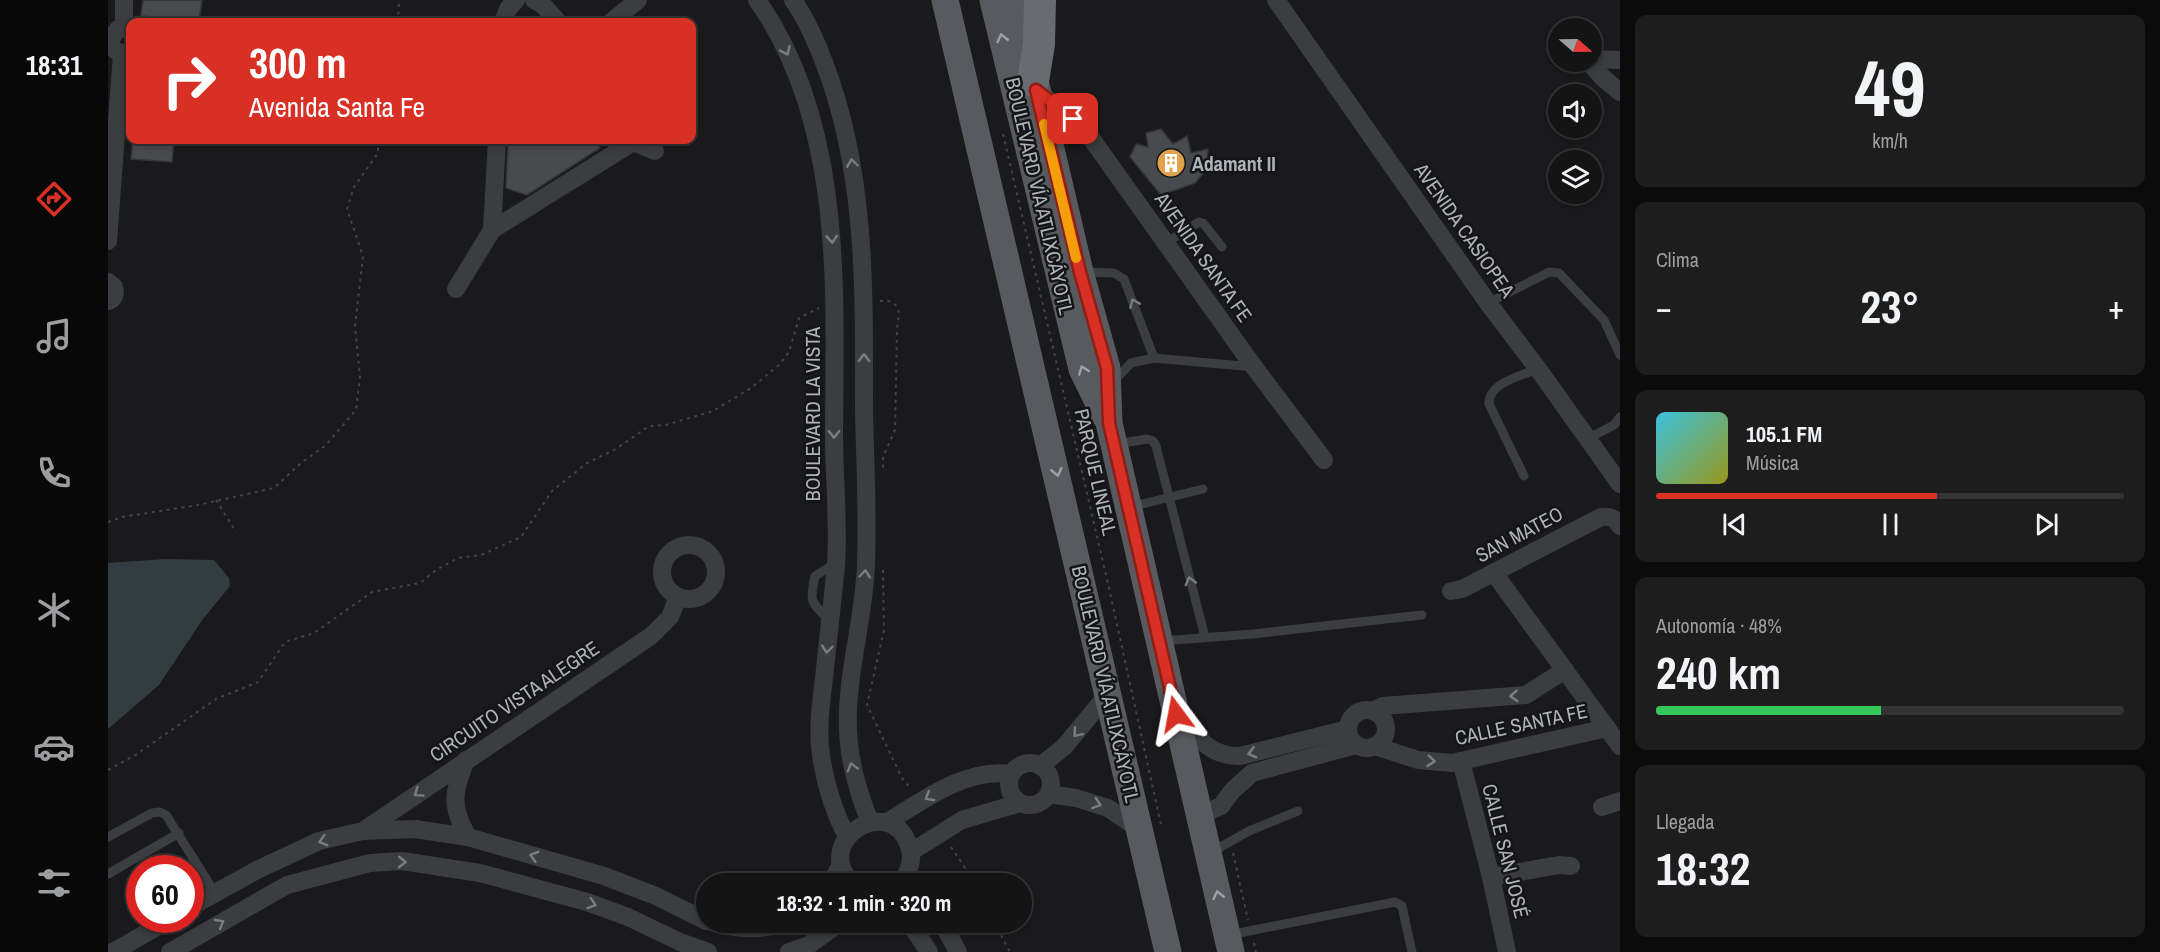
<!DOCTYPE html>
<html lang="es">
<head>
<meta charset="utf-8">
<style>
	body { margin:0; font-family:"Archivo Narrow",sans-serif; background:#1d1d1e; color:#f1f3f6; height:100vh; display:flex; flex-direction:column; font-size:22px; white-space:nowrap }
	* { box-sizing:border-box; margin:0 }
	p { font-size:20px; color:#9d9ea0 }
	.icon { flex:none; width:33px; height:33px; fill:none; stroke:currentColor; stroke-width:2; stroke-linecap:round; stroke-linejoin:round }
	.map { position:relative; flex:1; overflow:hidden }
	.side { display:flex; flex-direction:column; gap:15px; padding:15px; background:#0b0b0c; width:540px }
	.side>* { flex:none }
	.guide { position:absolute; left:18px; top:18px; width:570px; height:126px; border-radius:12px; box-shadow:0 3px 9px #0003,0 0 0 2px #333334; background:#d93025; color:#fff; overflow:hidden }
	.needle { width:39px; rotate:110deg }
	.buttons { position:absolute; left:1440px; top:18px; display:grid; gap:12px }
	.buttons a { display:grid; place-items:center; width:54px; height:54px; border-radius:50%; background:#141415; box-shadow:0 3px 9px #0003,0 0 0 2px #333334; font-size:30px }
	.speed { position:absolute; left:18px; top:855px; display:flex; gap:12px; font-size:30px; font-weight:700; text-align:center }
	.speed>* { display:grid; place-content:center; width:78px; height:78px; border-radius:50%; background:#141415; box-shadow:0 3px 9px #0003,0 0 0 2px #333334; line-height:1 }
	.speed .limit { border:9px solid #d22; background:#fff; color:#111 }
	.pin { position:absolute; display:grid; place-items:center; width:51px; height:51px; color:#fff; margin:-26px; border-radius:12px; box-shadow:0 3px 9px #0006 }
	.me { position:absolute; width:66px; margin:-33px; rotate:347deg; stroke-linejoin:round; filter:drop-shadow(0 0 4px #0008) }
	.turn { display:flex; align-items:center; gap:21px; height:126px; padding:0 24px; font-size:27px }
	.turn .icon { width:78px; height:78px; stroke-width:2.5 }
	.turn b { display:block; font-size:42px; line-height:51px }
	.big { font-size:45px; font-weight:700; line-height:1.1 }
	.side .tile { flex:1; display:flex; flex-direction:column; justify-content:center; gap:9px; min-width:0; padding:0 21px; border-radius:12px; background:#1d1d1e }
	.side .dial { align-items:center; gap:0 }
	.dial b { font-size:78px; line-height:1 }
	.song { display:flex; align-items:center; gap:18px }
	.cover { width:72px; height:72px; border-radius:9px; background:linear-gradient(135deg,hsl(190 70% 55%),hsl(60 70% 35%)) }
	.played { height:6px; border-radius:3px; background:linear-gradient(90deg,#d93025 60%,#333334 60%) }
	.keys { display:flex; justify-content:space-around; direction:ltr }
	.heat { display:flex; justify-content:space-between; align-items:center; font-size:33px; direction:ltr }
	.charge { height:9px; border-radius:4px; background:linear-gradient(90deg,#34c759 48%,#333334 0) }
	.trip { position:absolute; left:588px; top:873px; width:336px; height:60px; border-radius:30px; background:#141415; box-shadow:0 3px 9px #0003,0 0 0 2px #333334; font-weight:700; line-height:60px; text-align:center }
	main { display:flex; flex:1; min-height:0 }
	.tabs { display:flex; flex-direction:column; width:108px; justify-content:space-around; align-items:center; background:#080808; color:#9d9ea0 }
	.tabs .icon { width:42px; height:42px }
	.tabs .current { color:#d93025 }
	.tabs b { font-size:27px; color:#f1f3f6 }
	.map>svg:first-child { display:block }
	.water { fill:#333c41 }
	.building { fill:#494a4e; stroke:#343538; stroke-width:1.5 }
	.lines { fill:none; stroke-linecap:round; stroke-linejoin:round }
	.path { stroke:#424448; stroke-width:2; stroke-dasharray:3 4.5; stroke-linecap:butt }
	.lane { stroke:#3b3d41; stroke-width:9 }
	.street { stroke:#3b3d41; stroke-width:18 }
	.primary { stroke:#585a5f; stroke-width:27 }
	.highway { stroke:#686b71; stroke-width:32 }
	.oneway { stroke:#9da1a8 }
	.oneway2 { stroke:#7a7e84 }
	.route-casing { stroke:#8d1f18; stroke-width:15 }
	.route { stroke:#d93025; stroke-width:10 }
	.slow { stroke:#f59e0b; stroke-width:10 }
	.labels { text-anchor:middle; dominant-baseline:central; stroke-width:5; stroke-linejoin:round; paint-order:stroke }
	.poi-label { font-size:20px; font-weight:bold; fill:#aeb3ba; stroke:#151517; text-anchor:start }
	.street-label { font-size:20px; fill:#aeb3ba; stroke:#151517 }
</style>
</head>
<body>
<main>
<nav class="tabs">
<b>18:31</b>
<svg class="icon current" aria-label="directions" viewBox="0 0 24 24"><path d="M12 3l9 9-9 9-9-9zM9 14v-3h6M13 9l2 2-2 2"/></svg>
<svg class="icon" aria-label="music" viewBox="0 0 24 24"><path d="M9 18V5l10-2v13"/><circle cx="6" cy="18" r="3"/><circle cx="16" cy="16" r="3"/></svg>
<svg class="icon" aria-label="phone" viewBox="0 0 24 24"><path d="M5 4h4l2 5-3 2q2 4 5 5l2-3 5 2v4C11 20 4 13 5 4z"/></svg>
<svg class="icon" aria-label="climate" viewBox="0 0 24 24"><path d="M12 3v18M4 7l16 10M4 17L20 7"/></svg>
<svg class="icon" aria-label="car" viewBox="0 0 24 24"><path d="M5 17H2v-5l4-1 3-4h7l3 4 3 1v5h-3M9 17h6M6 11h13"/><circle cx="7" cy="17" r="2"/><circle cx="17" cy="17" r="2"/></svg>
<svg class="icon" aria-label="filters" viewBox="0 0 24 24"><path d="M4 7h16M4 17h16"/><circle cx="9" cy="7" r="2"/><circle cx="15" cy="17" r="2"/></svg>
</nav>
<div class="map">
<svg width="1512" height="952" viewBox="0 0 1512 952">
	<rect width="100%" height="100%" fill="#1a1a1c"/>
	<!-- water -->
	<polygon class="water" points="57,559 106,560 121,578 122,586 95,619 51,685 0,729 0,563"/>
	<!-- building -->
	<g class="building">
		<polygon points="35,0 94,0 91,21 33,16"/>
		<polygon points="1053,129 1065,144 1079,136 1083,153 1100,149 1098,170 1087,183 1053,195 1022,157 1028,144 1040,147 1038,133"/>
		<polygon points="25,140 66,140 64,162 23,159"/>
		<polygon points="403,140 487,140 492,148 419,195 398,188 400,144 403,145"/>
	</g>
	<g class="lines">
		<!-- path -->
		<g class="path">
			<polyline points="290,22 291,0"/>
			<polyline points="895,134 999,579 1053,825"/>
			<polyline points="772,301 781,301 789,306 791,313 789,329 787,430 775,457 775,471"/>
			<polyline points="108,500 128,532"/>
			<polyline points="0,522 14,517 90,505 166,488 193,463 217,446 248,410 252,377 247,327 255,256 239,209 246,187 270,153 270,140"/>
			<polyline points="775,570 776,630 759,705 794,778 802,788"/>
			<polyline points="0,770 29,754 108,699 150,682 177,642 206,633 264,592 312,583 328,570 350,558 373,555 413,537 444,491 479,463 508,449 541,426 558,425 605,411 643,388 671,365 681,352 691,318 711,308"/>
			<polyline points="843,847 868,884"/>
			<polyline points="1125,853 1140,920"/>
			<polyline points="886,922 902,952"/>
			<polyline points="1146,943 1148,952"/>
		</g>
		<!-- lane -->
		<g class="lane">
			<polyline points="1058,243 1091,222 1095,223 1114,247"/>
			<polyline points="974,272 1006,273 1016,279 1046,358"/>
			<polyline points="1380,303 1441,272 1451,273 1496,320 1512,355"/>
			<polyline points="1007,380 1023,363 1046,358 1146,367"/>
			<polyline points="1481,438 1506,425 1512,417"/>
			<polyline points="1008,444 1039,439 1045,441 1048,446 1097,637"/>
			<path d="M1416,476L1381,404C1380,383 1414,375 1430,369"/>
			<polyline points="1022,507 1095,489"/>
			<path d="M722,621C703,601 701,604 707,576L728,563"/>
			<polyline points="1053,641 1145,634 1314,615"/>
			<polyline points="0,837 44,813 52,812 58,815 107,893"/>
			<polyline points="1102,853 1141,831 1190,811"/>
			<polyline points="0,874 71,833"/>
			<polyline points="1121,935 1287,902 1294,906 1304,952"/>
		</g>
		<!-- street -->
		<g class="street">
			<polyline points="426,0 435,5 450,22"/>
			<path d="M649,0C736,123 727,290 726,434C726,478 731,523 728,566C724,603 720,641 716,678C713,704 709,730 713,755C717,783 726,812 739,837"/>
			<path d="M685,0C699,20 709,43 717,65C759,175 756,294 756,410C757,461 760,513 758,564C755,643 725,703 749,784C753,797 756,810 763,822"/>
			<polyline points="1168,0 1380,303 1430,369 1512,484"/>
			<polyline points="395,22 400,9 408,0"/>
			<polyline points="503,22 530,0"/>
			<polyline points="16,28 16,0"/>
			<path d="M22,30L16,28L10,29L2,40C4,51 12,56 22,51"/>
			<polyline points="1484,59 1512,60"/>
			<polyline points="1481,62 1494,77 1512,92"/>
			<polyline points="928,90 978,131 1146,367 1216,460"/>
			<polyline points="524,140 525,142 547,151"/>
			<polyline points="384,230 389,140"/>
			<polyline points="0,241 14,54"/>
			<path d="M0,282L6,287C8,293 7,299 0,301"/>
			<polyline points="348,289 384,230 525,142"/>
			<circle cx="581" cy="572" r="27"/>
			<polyline points="1386,573 1512,746"/>
			<path d="M1343,591L1354,589L1493,517C1502,516 1507,518 1512,526"/>
			<circle cx="1259" cy="729" r="19"/>
			<polyline points="1265,711 1275,706 1418,695 1457,670"/>
			<path d="M1071,718C1089,737 1103,757 1132,756L1240,729"/>
			<polyline points="1267,746 1310,760 1344,763 1499,728"/>
			<path d="M358,760C345,792 342,806 360,837"/>
			<polyline points="1353,761 1383,877 1399,952"/>
			<circle cx="922" cy="784" r="21"/>
			<polyline points="932,766 956,747 1000,694"/>
			<polyline points="940,794 968,798 1000,808 1031,829"/>
			<polyline points="1494,807 1512,801"/>
			<polyline points="1091,816 1113,806 1124,791 1144,773 1248,745"/>
			<path d="M778,823C816,800 857,768 903,774"/>
			<polyline points="255,831 543,636 562,617 570,597"/>
			<polyline points="803,852 854,820 912,803"/>
			<polyline points="1383,877 1451,865 1463,866"/>
			<polyline points="722,884 733,865"/>
			<path d="M745,884C701,843 782,790 801,846C806,860 801,873 791,884"/>
			<polyline points="82,907 151,869 211,841 255,831 307,829 360,837 496,876 548,896 598,921"/>
			<path d="M603,922C625,928 653,932 675,922"/>
			<polyline points="801,922 821,952"/>
			<polyline points="834,922 850,952"/>
			<polyline points="5,952 61,920"/>
			<polyline points="62,952 179,885 262,863 294,861 372,873 479,902 520,917 572,942 600,952"/>
			<polyline points="681,952 701,945 733,922"/>
		</g>
		<!-- primary -->
		<g class="primary">
			<polyline points="837,0 1060,952"/>
			<polyline points="885,0 974,369 997,416"/>
			<polyline points="908,0 972,272 999,368 1001,423 1123,952"/>
		</g>
		<!-- highway -->
		<polyline class="highway" points="925,81 931,44 932,0"/>
	</g>
	<!-- one-way arrows -->
	<defs><path id="oneway-chevron" d="M-2-3.5L2.5 0L-2 3.5" fill="none" stroke-width="1.6" stroke-linecap="round" stroke-linejoin="round" transform="scale(1.5)"/></defs>
	<g class="oneway">
		<use href="#oneway-chevron" transform="translate(894 38) rotate(-103)"/>
		<use href="#oneway-chevron" transform="translate(975 370) rotate(-111)"/>
		<use href="#oneway-chevron" transform="translate(949 472) rotate(77)"/>
		<use href="#oneway-chevron" transform="translate(1110 895) rotate(-103)"/>
	</g>
	<g class="oneway2">
		<use href="#oneway-chevron" transform="translate(678 51) rotate(65)"/>
		<use href="#oneway-chevron" transform="translate(744 163) rotate(-98)"/>
		<use href="#oneway-chevron" transform="translate(724 239) rotate(86)"/>
		<use href="#oneway-chevron" transform="translate(1026 303) rotate(-113)"/>
		<use href="#oneway-chevron" transform="translate(756 358) rotate(-90)"/>
		<use href="#oneway-chevron" transform="translate(726 434) rotate(90)"/>
		<use href="#oneway-chevron" transform="translate(757 574) rotate(-85)"/>
		<use href="#oneway-chevron" transform="translate(1082 581) rotate(-105)"/>
		<use href="#oneway-chevron" transform="translate(719 649) rotate(96)"/>
		<use href="#oneway-chevron" transform="translate(1406 696) rotate(176)"/>
		<use href="#oneway-chevron" transform="translate(969 733) rotate(131)"/>
		<use href="#oneway-chevron" transform="translate(1144 753) rotate(166)"/>
		<use href="#oneway-chevron" transform="translate(1323 761) rotate(6)"/>
		<use href="#oneway-chevron" transform="translate(744 767) rotate(-106)"/>
		<use href="#oneway-chevron" transform="translate(310 793) rotate(146)"/>
		<use href="#oneway-chevron" transform="translate(821 797) rotate(149)"/>
		<use href="#oneway-chevron" transform="translate(989 804) rotate(19)"/>
		<use href="#oneway-chevron" transform="translate(215 841) rotate(164)"/>
		<use href="#oneway-chevron" transform="translate(426 856) rotate(-164)"/>
		<use href="#oneway-chevron" transform="translate(294 862) rotate(1)"/>
		<use href="#oneway-chevron" transform="translate(484 904) rotate(18)"/>
		<use href="#oneway-chevron" transform="translate(112 923) rotate(-30)"/>
	</g>
	<g class="lines">
		<!-- route casing -->
		<g class="route-casing">
			<polyline id="route" points="965,119 928,90 972,272 999,368 1001,423 1068,714"/>
		</g>
		<!-- route -->
		<use href="#route" class="route"/>
		<!-- slow -->
		<polyline class="slow" points="936,124 968,258"/>
	</g>
	<!-- icons -->
	<defs>
		<g id="building-disc" transform="scale(1.5)"><circle r="9.5" fill="#e1a14d" stroke="#151517"/><path d="M-4-6H4V6H1V3H-1V6H-4ZM-2.5-4.3h1.7v1.8h-1.7ZM.8-4.3h1.7v1.8H.8ZM-2.5-1h1.7V.8h-1.7ZM.8-1h1.7V.8H.8Z" fill="#fff"/></g>
	</defs>
	<g fill-rule="evenodd">
		<use href="#building-disc" x="1063" y="163"/>
	</g>
	<g class="labels">
		<!-- poi labels -->
		<g class="poi-label">
			<text x="1084" y="163">Adamant II</text>
		</g>
		<!-- street labels -->
		<g class="street-label">
			<text transform="translate(932 196) rotate(77)">BOULEVARD VÍA ATLIXCÁYOTL</text>
			<text transform="translate(1357 230) rotate(55)">AVENIDA CASIOPEA</text>
			<text transform="translate(1096 257) rotate(55)">AVENIDA SANTA FE</text>
			<text transform="translate(704 414) rotate(-90)">BOULEVARD LA VISTA</text>
			<text transform="translate(988 472) rotate(77)">PARQUE LINEAL</text>
			<text transform="translate(1411 534) rotate(-28)">SAN MATEO</text>
			<text transform="translate(998 684) rotate(77)">BOULEVARD VÍA ATLIXCÁYOTL</text>
			<text transform="translate(406 701) rotate(-34)">CIRCUITO VISTA ALEGRE</text>
			<text transform="translate(1413 724) rotate(-12)">CALLE SANTA FE</text>
			<text transform="translate(1398 851) rotate(76)">CALLE SAN JOSÉ</text>
		</g>
	</g>
</svg>
<div class="buttons">
<a><svg class="needle" viewBox="-14 -14 28 28"><path d="M0-13l5 13h-10z" fill="#e53935"/><path d="M0 13l5-13h-10z" fill="#9d9ea0"/></svg></a>
<a><svg class="icon" aria-label="sound" viewBox="0 0 24 24"><path d="M4 9h4l5-4v14l-5-4H4zM17 9q2 3 0 6"/></svg></a>
<a><svg class="icon" aria-label="layers" viewBox="0 0 24 24"><path d="M12 4l9 5-9 5-9-5zM3 14l9 5 9-5"/></svg></a>
</div>
<div class="speed"><div class="limit">60</div></div>
<div class="pin" style="left:965px;top:119px;background:#d93025"><svg class="icon" aria-label="arrive" viewBox="0 0 24 24"><path d="M6 21V4h12l-3 4 3 4H6"/></svg></div>
<svg class="me" style="left:1068px;top:714px" viewBox="-20 -20 40 40"><path d="M0-17L14 15 0 8-14 15z" fill="#d93025" stroke="#fff" stroke-width="4"/></svg>
<div class="trip">18:32 · 1 min · 320 m</div>
<div class="guide">
<div class="turn"><svg class="icon" aria-label="right" viewBox="0 0 24 24"><path d="M7 20v-9h11M14 6l5 5-5 5"/></svg><div><b>300 m</b>Avenida Santa Fe</div></div>
</div>
</div>
<section class="side">
<div class="tile dial"><b>49</b><p>km/h</p></div>
<div class="tile"><p>Clima</p>
<div class="heat"><a>−</a><b class="big">23°</b><a>+</a></div>
</div>
<div class="tile">
<div class="song"><i class="cover"></i><div><b>105.1 FM</b><p>Música</p></div></div>
<div class="played"></div>
<div class="keys"><svg class="icon" aria-label="previous" viewBox="0 0 24 24"><path d="M18 5L8 12l10 7zM5 5v14"/></svg><svg class="icon" aria-label="pause" viewBox="0 0 24 24"><path d="M8 5v14M16 5v14"/></svg><svg class="icon" aria-label="next" viewBox="0 0 24 24"><path d="M6 5l10 7-10 7zM19 5v14"/></svg></div>
</div>
<div class="tile"><p>Autonomía · 48%</p><b class="big">240 km</b><div class="charge"></div></div>
<div class="tile"><p>Llegada</p><b class="big">18:32</b></div>
</section>
</main>
</body>
</html>
